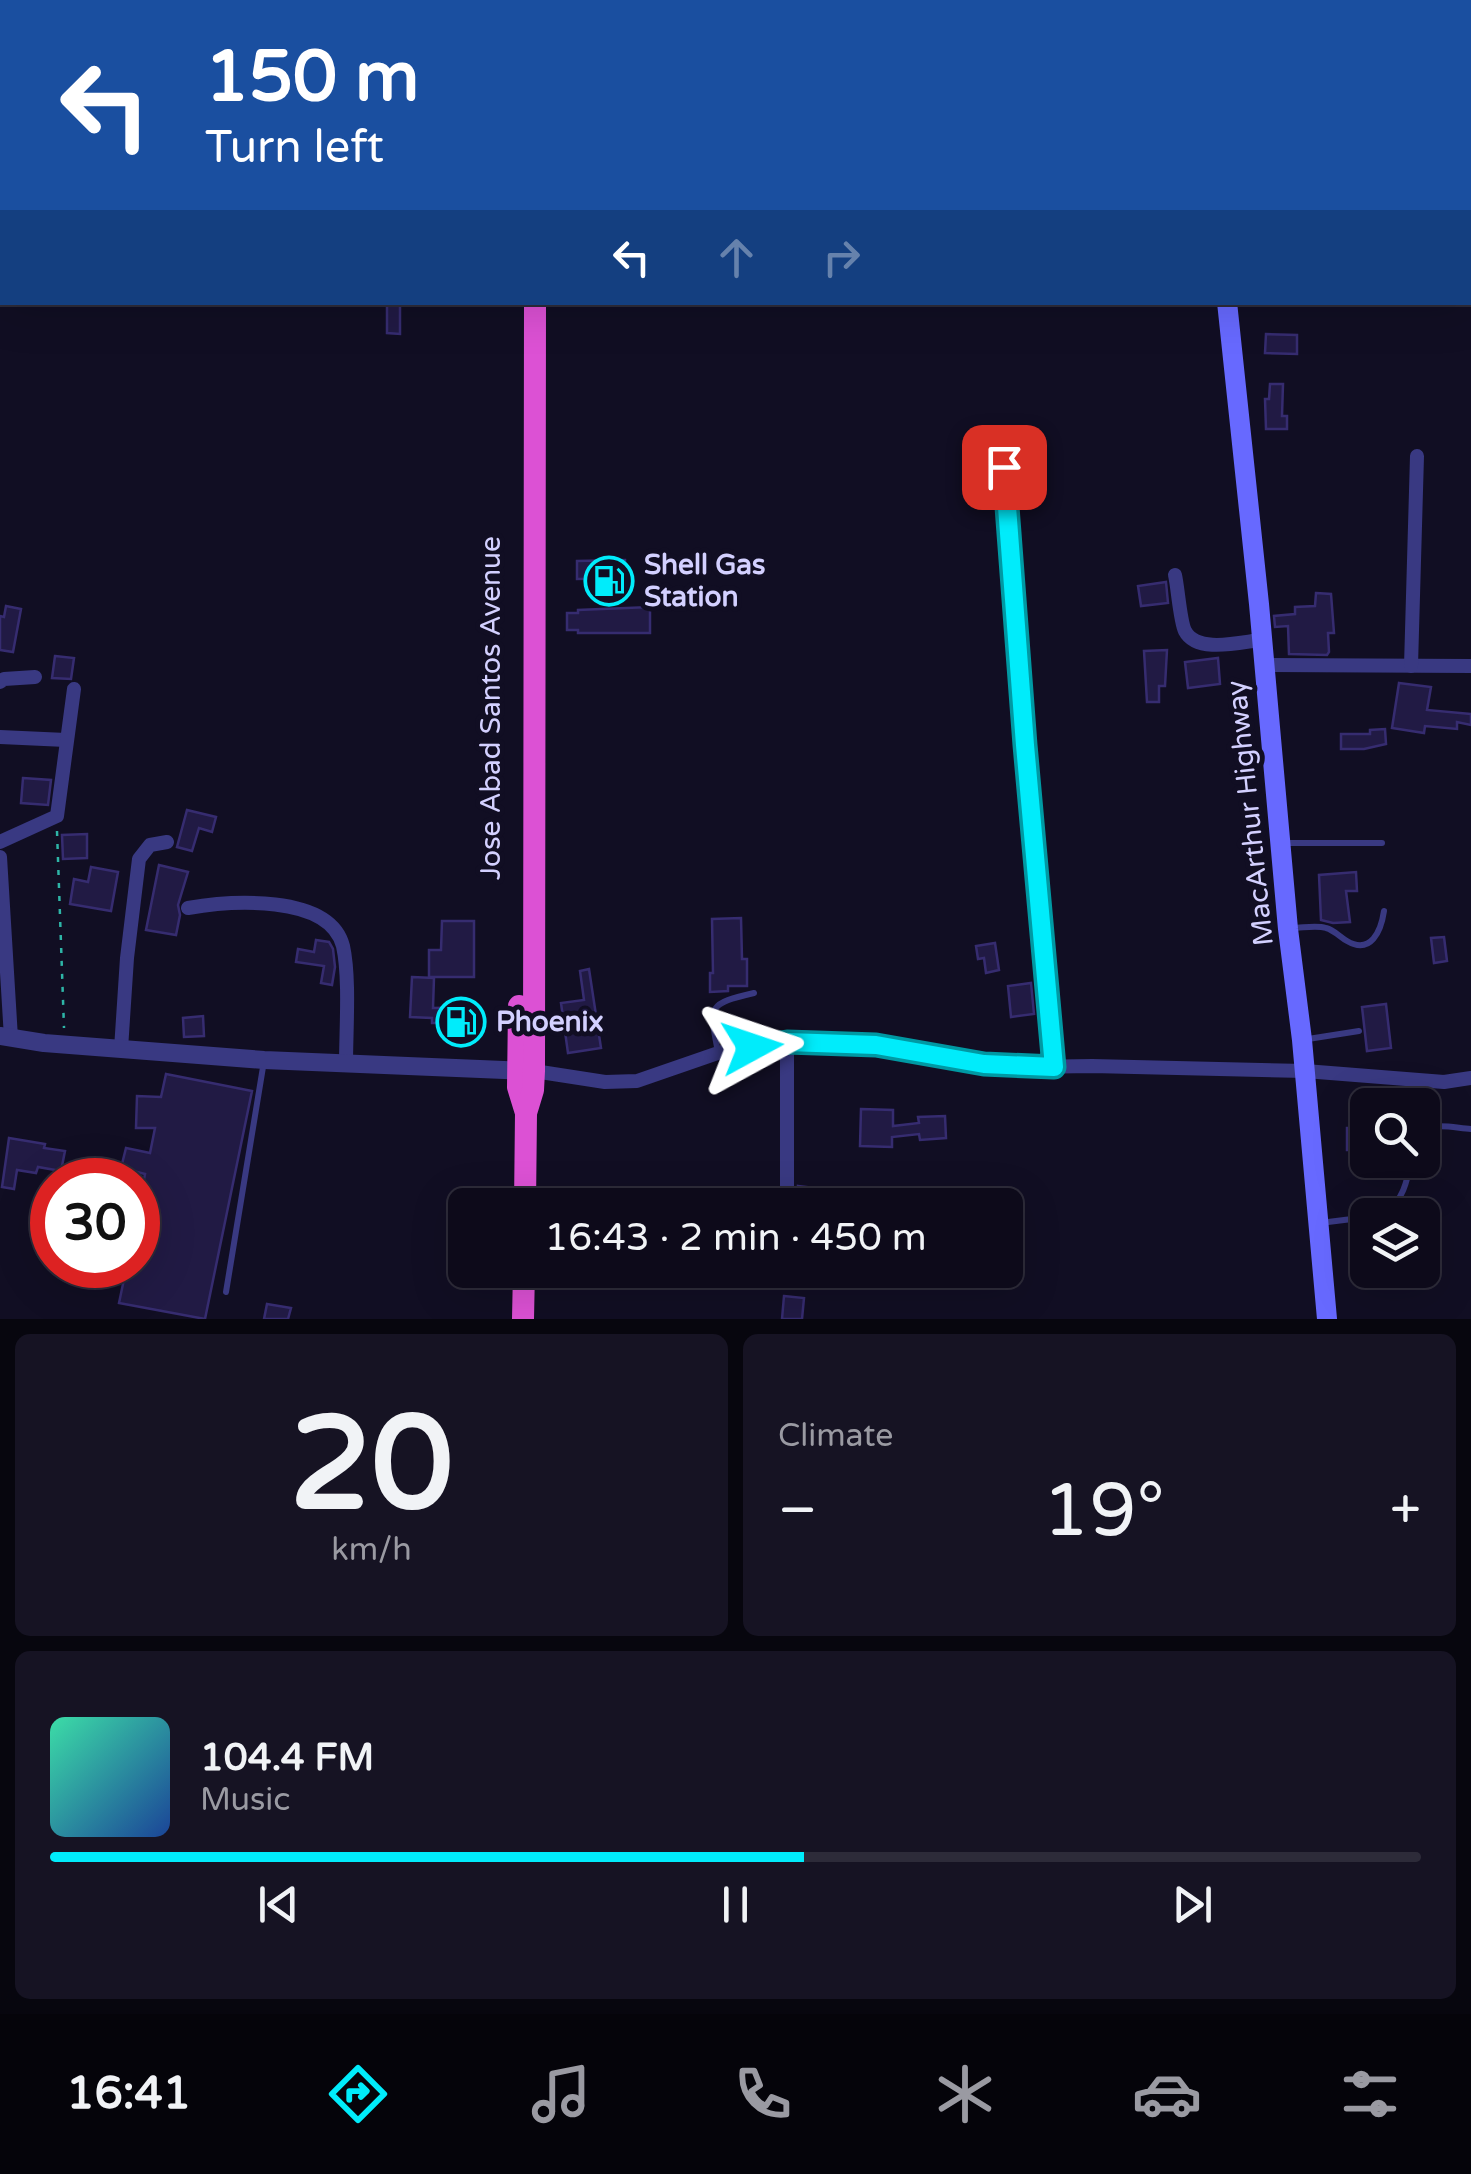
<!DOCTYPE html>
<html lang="en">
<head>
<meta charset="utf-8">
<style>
	body { margin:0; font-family:"Varela Round",sans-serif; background:#161323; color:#f1f3f6; height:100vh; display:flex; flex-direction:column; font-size:38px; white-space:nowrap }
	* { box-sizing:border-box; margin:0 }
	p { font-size:32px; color:#9a9aa2 }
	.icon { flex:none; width:55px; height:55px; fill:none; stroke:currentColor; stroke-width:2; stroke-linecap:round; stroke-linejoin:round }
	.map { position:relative; height:1319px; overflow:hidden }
	.sheet { display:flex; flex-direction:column; gap:15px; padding:15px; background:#07060e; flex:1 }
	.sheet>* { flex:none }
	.hud { position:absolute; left:0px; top:0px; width:1472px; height:305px; box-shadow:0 10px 40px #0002,0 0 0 2px #2d2b39; background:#1a4fa0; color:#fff; overflow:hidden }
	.buttons { position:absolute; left:1350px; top:1088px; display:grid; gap:20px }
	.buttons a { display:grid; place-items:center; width:90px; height:90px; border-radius:15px; background:#0d0a1a; box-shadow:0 10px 40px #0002,0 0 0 2px #2d2b39; font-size:50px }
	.speed { position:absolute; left:30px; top:1158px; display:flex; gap:20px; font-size:50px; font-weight:700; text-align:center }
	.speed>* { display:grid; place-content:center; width:130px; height:130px; border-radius:50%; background:#0d0a1a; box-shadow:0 10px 40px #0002,0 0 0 2px #2d2b39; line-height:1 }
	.speed .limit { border:15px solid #d22; background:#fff; color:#111 }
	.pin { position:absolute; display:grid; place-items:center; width:85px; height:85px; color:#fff; margin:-42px; border-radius:20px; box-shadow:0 5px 15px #0006 }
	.me { position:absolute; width:110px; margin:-55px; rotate:85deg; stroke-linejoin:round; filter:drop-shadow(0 0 8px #0008) }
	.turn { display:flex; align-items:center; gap:35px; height:210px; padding:0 40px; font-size:45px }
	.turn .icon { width:130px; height:130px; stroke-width:2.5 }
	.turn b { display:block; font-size:70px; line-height:85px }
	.lanes { display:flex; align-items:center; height:95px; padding:0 40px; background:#0003; justify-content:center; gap:50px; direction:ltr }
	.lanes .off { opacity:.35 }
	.big { font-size:75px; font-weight:600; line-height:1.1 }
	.sheet .widget { flex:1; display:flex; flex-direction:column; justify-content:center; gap:15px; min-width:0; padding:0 35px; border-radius:15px; background:#161323 }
	.sheet .dial { align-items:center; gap:0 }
	.dial b { font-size:130px; line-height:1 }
	.song { display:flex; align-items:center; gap:30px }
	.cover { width:120px; height:120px; border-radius:15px; background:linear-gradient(135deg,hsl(160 70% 55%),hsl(220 70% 35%)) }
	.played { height:10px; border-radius:5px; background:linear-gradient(90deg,#00ecfb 55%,#2d2b39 55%) }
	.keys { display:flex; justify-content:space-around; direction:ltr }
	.heat { display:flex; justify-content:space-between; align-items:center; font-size:55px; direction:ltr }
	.sheet .tiles { flex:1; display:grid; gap:15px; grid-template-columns:1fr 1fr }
	.widget:last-child { grid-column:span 2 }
	.trip { position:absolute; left:448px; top:1188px; width:575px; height:100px; border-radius:15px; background:#0d0a1a; box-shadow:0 10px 40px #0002,0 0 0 2px #2d2b39; font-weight:600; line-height:100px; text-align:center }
	.menu { display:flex; height:160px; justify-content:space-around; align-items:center; background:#05040a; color:#9a9aa2 }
	.menu .icon { width:70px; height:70px }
	.menu .current { color:#00ecfb }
	.menu b { font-size:45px; color:#f1f3f6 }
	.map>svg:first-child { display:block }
	.building { fill:#211a44; stroke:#362c70; stroke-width:2.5 }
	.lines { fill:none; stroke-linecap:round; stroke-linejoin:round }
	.path { stroke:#2eb5a7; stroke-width:2.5; stroke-dasharray:5 8; stroke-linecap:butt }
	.service { stroke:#393982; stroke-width:6 }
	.minor { stroke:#393982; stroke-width:14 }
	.tertiary { stroke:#393982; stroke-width:18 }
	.secondary { stroke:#6769ff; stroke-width:20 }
	.trunk { stroke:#dc51d4; stroke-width:22 }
	.route-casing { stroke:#0099a3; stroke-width:25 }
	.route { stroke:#00ecfb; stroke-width:18 }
	.labels { text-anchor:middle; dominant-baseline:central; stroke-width:10; stroke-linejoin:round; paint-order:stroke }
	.poi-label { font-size:28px; font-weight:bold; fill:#d3d0ff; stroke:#110e23; text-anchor:start }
	.street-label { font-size:28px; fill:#d3d0ff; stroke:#110e23 }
</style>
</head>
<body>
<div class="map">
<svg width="1471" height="1319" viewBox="0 0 1471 1319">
	<rect width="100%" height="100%" fill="#110e23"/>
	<!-- building -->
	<g class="building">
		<polygon points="387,304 400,304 400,334 387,333"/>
		<polygon points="1266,334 1297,335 1297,354 1265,353"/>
		<polygon points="1270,384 1283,384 1282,416 1287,416 1287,429 1266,429 1265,399 1269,399"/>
		<polygon points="625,560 625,578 577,579 577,561"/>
		<polygon points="1166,582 1168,603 1141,606 1138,586"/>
		<polygon points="1316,593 1331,594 1334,633 1328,633 1329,652 1327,655 1289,654 1288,626 1275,627 1274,616 1295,614 1295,607 1315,606"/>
		<polygon points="6,606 21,609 13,652 0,650 0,616 4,617"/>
		<polygon points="650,607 650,633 578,633 578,630 567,630 567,613 578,613 578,610"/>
		<polygon points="1167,650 1165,686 1159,686 1159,702 1147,702 1144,651"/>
		<polygon points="55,656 74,658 71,679 52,678"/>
		<polygon points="1218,658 1220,684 1188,688 1185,662"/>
		<polygon points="1399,683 1431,687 1427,710 1471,714 1471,725 1457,722 1457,729 1425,726 1424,733 1392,728"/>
		<polygon points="1385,729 1386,744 1364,749 1341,749 1341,734 1370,734 1370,730"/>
		<polygon points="23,778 51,780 48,805 21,803"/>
		<polygon points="187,810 216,817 212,832 199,828 192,851 177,847"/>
		<polygon points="87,834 87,858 63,859 62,835"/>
		<polygon points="159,865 188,872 178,905 180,915 176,935 146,930"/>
		<polygon points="91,867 118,872 111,911 70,904 74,879 88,882"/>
		<polygon points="1356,872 1357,891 1346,891 1350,922 1333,923 1321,920 1319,875"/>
		<polygon points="741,918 742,959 747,959 747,986 728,986 728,991 710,992 710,973 713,973 712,919"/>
		<polygon points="442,921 474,921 474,977 429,977 429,950 441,950"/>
		<polygon points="1444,937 1447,961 1434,963 1431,938"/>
		<polygon points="316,940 329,942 333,949 335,967 332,985 321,983 324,966 296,962 298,949 314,952"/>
		<polygon points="995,943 999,970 986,973 984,958 978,959 976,946"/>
		<polygon points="589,969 601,1048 568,1053 561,1003 584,1000 580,971"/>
		<polygon points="412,977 434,978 433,1008 479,1007 478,1023 432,1023 432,1018 410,1017"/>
		<polygon points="1031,983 1034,1014 1011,1017 1008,986"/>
		<polygon points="1386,1004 1391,1048 1367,1051 1362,1007"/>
		<polygon points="203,1016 204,1036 184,1037 183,1018"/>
		<polygon points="166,1074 252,1091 205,1319 119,1303 127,1265 138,1265 138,1212 145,1174 121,1168 126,1148 150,1153 155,1128 136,1128 137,1096 161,1097"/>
		<polygon points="861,1109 893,1110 893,1126 919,1123 918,1117 945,1116 946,1138 920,1140 919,1134 892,1137 892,1147 860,1146"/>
		<polygon points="1347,1128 1364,1128 1363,1150 1347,1150"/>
		<polygon points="9,1138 45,1144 44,1148 65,1151 61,1171 38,1167 36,1173 17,1170 14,1189 2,1187"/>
		<polygon points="798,1186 823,1189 821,1205 798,1205"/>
		<polygon points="784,1296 804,1298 802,1319 782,1319"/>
		<polygon points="267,1304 291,1308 288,1319 264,1319"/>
	</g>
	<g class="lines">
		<!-- path -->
		<polyline class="path" points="57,831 64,1028"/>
		<!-- service -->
		<g class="service">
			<polyline points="181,2 184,0"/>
			<polyline points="1283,843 1382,843"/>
			<path d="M1292,928C1303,928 1316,925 1326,928C1334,930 1340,937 1347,941C1371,955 1381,931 1384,911"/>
			<polyline points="1308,1039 1359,1031"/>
			<path d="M718,1052C709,1006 707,1004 754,993"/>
			<path d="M1422,1130C1437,1123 1455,1128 1471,1129"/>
			<path d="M1385,1215C1403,1199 1407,1183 1411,1160"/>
			<polyline points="1320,1223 1368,1217"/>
			<polyline points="226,1292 264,1061"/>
		</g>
		<!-- minor -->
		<g class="minor">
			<polyline points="148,2 149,0"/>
			<polyline points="0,50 2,50"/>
			<polyline points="1004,467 1025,745 1054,1067"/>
			<path d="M1175,575C1178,588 1180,621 1185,631C1197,654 1241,642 1261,640"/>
			<polyline points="1263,665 1471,666"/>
			<polyline points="1411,666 1417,456"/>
			<polyline points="0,682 4,679 35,677"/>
			<polyline points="0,737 66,740"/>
			<polyline points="0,842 57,816 74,689"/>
			<polyline points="0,857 11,1038"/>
			<path d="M188,908C228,901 329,893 343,946C350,978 346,1030 346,1064"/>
			<polyline points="121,1049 127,958 139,859 150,845 167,842"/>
			<polyline points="534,1071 605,1082 637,1081 718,1053 752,1047 805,1042 876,1045 984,1064 1028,1067 1092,1066 1305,1071 1444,1082 1471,1078"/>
			<polyline points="787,1205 787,1042"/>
		</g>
		<!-- tertiary -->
		<polyline class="tertiary" points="0,1036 44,1043 264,1060 528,1071"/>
		<!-- secondary -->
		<g class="secondary">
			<polyline points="1197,0 1197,2"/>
			<polyline points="1227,302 1259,604 1288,929 1302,1040 1327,1319"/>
		</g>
		<!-- trunk -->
		<g class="trunk">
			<polyline points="523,2 523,0"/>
			<polyline points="519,1006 518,1087 526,1113"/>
			<polyline points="525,1205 526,1113 533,1090 534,1071 535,302"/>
			<polyline points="523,1319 524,1270"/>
		</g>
	</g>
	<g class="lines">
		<!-- route casing -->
		<g class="route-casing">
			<polyline id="route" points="752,1047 787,1042 876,1045 984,1064 1054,1067 1025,745 1004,467"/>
		</g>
		<!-- route -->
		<use href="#route" class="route"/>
	</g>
	<!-- icons -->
	<defs>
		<g id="fuel-ring" transform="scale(2.5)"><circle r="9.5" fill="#110e23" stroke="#00ecfb" stroke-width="1.5"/><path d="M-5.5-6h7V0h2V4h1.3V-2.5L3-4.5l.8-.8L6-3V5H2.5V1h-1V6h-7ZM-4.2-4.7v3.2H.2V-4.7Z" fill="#00ecfb"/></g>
	</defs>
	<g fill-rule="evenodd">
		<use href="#fuel-ring" x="609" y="581"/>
		<use href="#fuel-ring" x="461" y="1022"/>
	</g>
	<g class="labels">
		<!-- poi labels -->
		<g class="poi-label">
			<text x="644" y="565">Shell Gas<tspan x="644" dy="32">Station</tspan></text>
			<text x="496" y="1022">Phoenix</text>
		</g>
		<!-- street labels -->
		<g class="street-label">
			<text transform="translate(491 708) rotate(-90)">Jose Abad Santos Avenue</text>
			<text transform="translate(1250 813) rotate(-96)">MacArthur Highway</text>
		</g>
	</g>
</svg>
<div class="buttons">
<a><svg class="icon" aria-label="search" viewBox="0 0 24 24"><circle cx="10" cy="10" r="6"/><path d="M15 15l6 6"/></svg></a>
<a><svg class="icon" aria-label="layers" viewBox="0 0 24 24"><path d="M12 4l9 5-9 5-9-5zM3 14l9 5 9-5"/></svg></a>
</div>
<div class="speed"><div class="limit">30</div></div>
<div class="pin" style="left:1004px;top:467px;background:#d93025"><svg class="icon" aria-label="arrive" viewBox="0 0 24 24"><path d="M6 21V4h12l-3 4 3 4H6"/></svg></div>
<svg class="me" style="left:752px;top:1047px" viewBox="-20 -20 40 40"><path d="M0-17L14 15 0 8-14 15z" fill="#00ecfb" stroke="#fff" stroke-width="4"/></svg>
<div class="trip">16:43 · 2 min · 450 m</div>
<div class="hud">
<div class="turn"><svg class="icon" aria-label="left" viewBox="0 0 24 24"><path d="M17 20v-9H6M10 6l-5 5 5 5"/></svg><div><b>150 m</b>Turn left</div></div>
<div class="lanes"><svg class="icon" aria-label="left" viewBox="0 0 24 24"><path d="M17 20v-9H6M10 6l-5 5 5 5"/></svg><svg class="icon off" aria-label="ahead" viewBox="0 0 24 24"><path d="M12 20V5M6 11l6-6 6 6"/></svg><svg class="icon off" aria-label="right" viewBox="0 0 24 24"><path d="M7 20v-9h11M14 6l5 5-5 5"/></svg></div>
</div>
</div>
<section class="sheet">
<div class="tiles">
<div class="widget dial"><b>20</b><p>km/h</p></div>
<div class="widget"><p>Climate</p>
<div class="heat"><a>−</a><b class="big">19°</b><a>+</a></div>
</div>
<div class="widget">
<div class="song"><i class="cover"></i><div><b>104.4 FM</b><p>Music</p></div></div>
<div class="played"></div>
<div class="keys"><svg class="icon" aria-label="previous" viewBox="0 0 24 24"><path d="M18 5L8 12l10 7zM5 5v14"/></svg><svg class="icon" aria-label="pause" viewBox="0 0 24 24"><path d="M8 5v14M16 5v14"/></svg><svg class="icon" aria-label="next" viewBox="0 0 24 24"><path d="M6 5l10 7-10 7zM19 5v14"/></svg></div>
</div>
</div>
</section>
<nav class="menu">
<b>16:41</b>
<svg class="icon current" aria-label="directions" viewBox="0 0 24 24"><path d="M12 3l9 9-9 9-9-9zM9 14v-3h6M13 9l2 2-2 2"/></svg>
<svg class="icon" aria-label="music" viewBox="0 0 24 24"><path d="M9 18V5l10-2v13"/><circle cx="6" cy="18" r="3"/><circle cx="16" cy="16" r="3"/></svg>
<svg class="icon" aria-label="phone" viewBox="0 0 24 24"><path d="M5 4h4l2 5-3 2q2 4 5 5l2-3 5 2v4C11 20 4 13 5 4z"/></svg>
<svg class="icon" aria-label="climate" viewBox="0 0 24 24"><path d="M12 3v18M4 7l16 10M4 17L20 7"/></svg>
<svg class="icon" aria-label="car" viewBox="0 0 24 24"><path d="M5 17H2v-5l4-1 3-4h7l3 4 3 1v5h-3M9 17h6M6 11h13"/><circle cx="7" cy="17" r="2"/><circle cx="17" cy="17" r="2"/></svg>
<svg class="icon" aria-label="filters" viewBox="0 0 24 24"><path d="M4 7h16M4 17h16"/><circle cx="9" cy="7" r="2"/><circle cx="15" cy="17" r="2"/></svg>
</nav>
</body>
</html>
